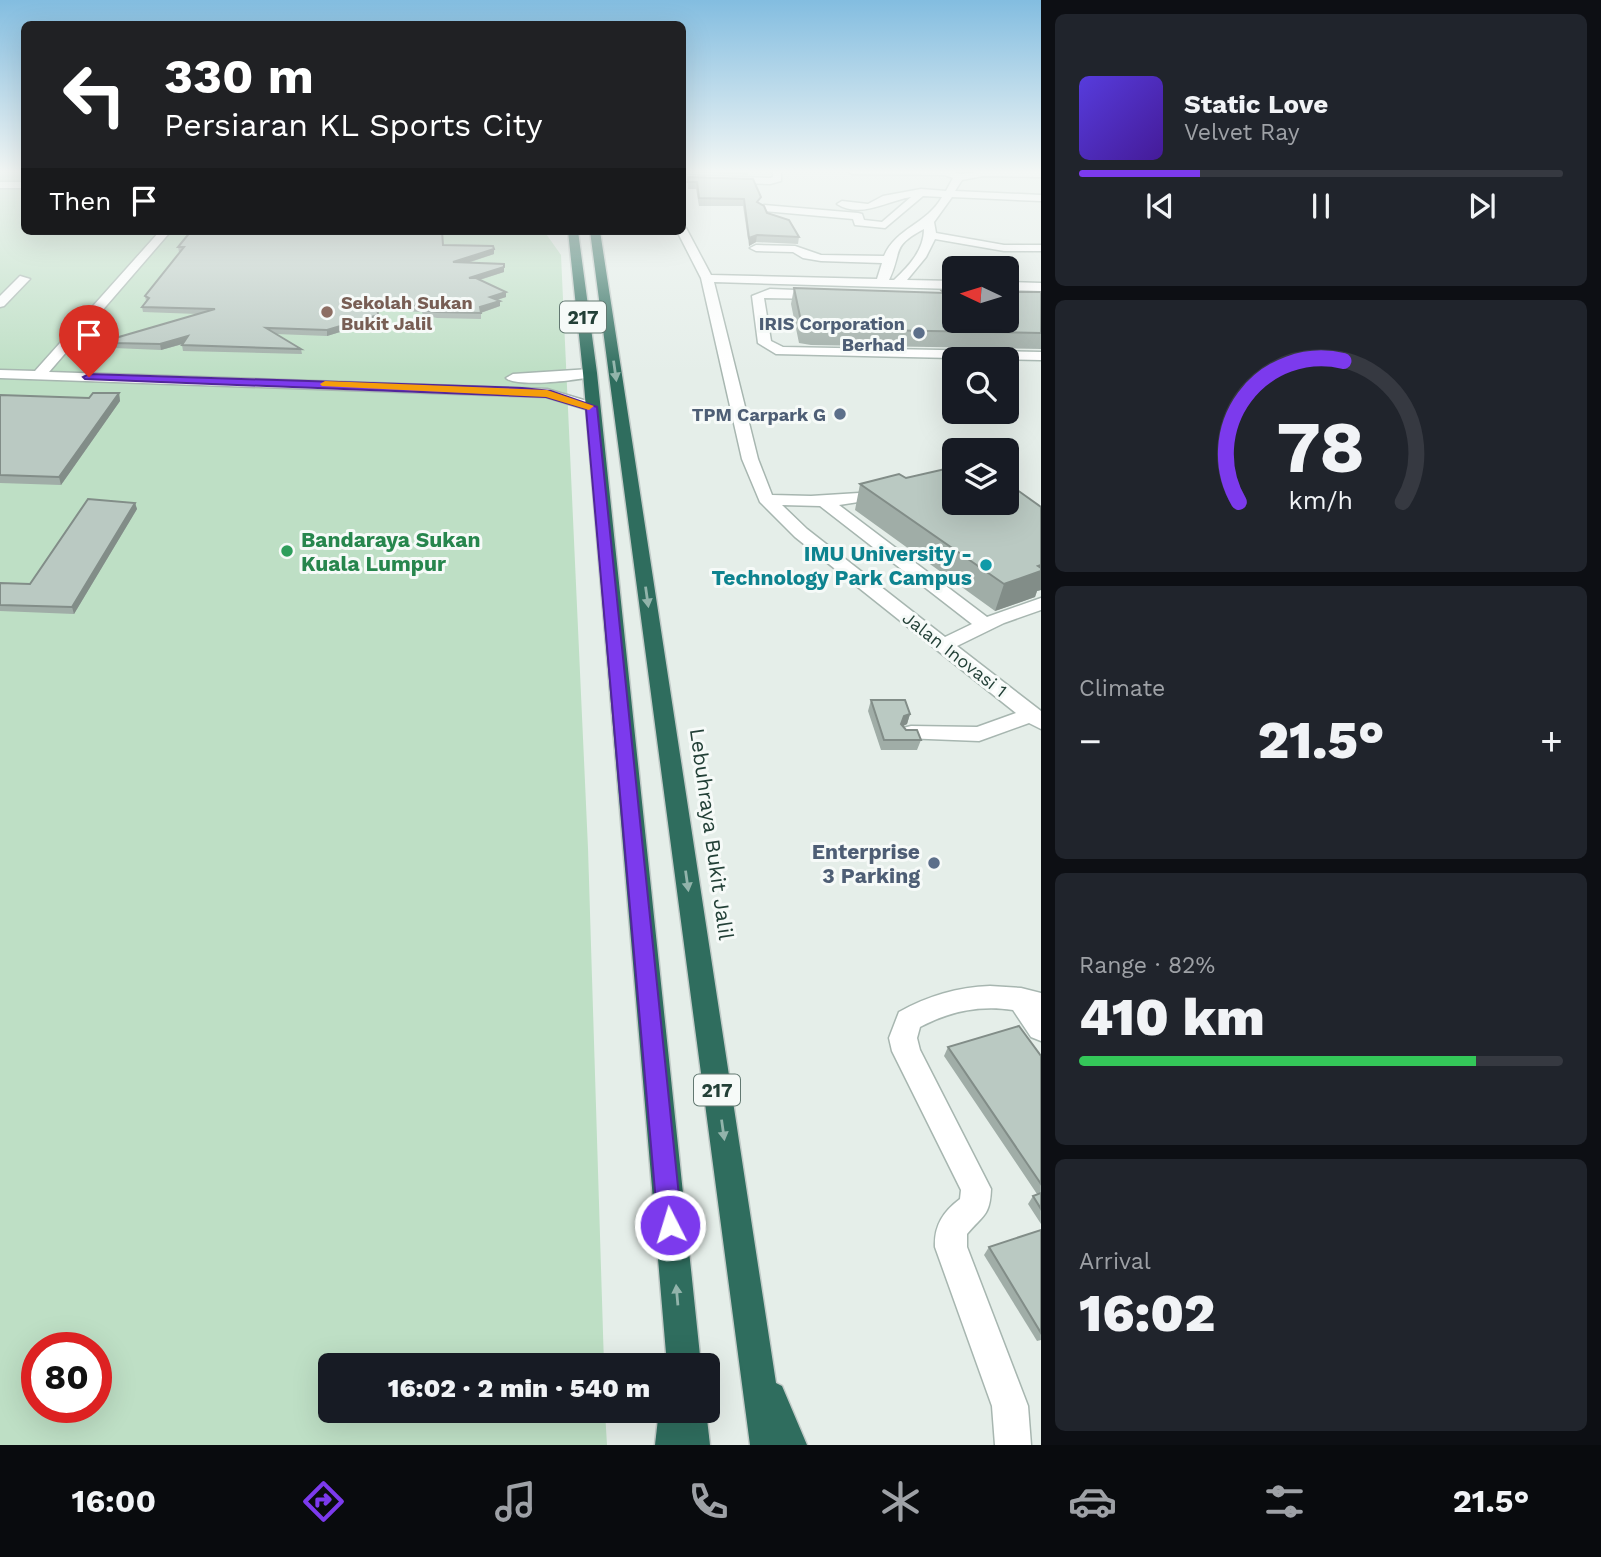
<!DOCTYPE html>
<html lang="en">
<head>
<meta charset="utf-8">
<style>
	body { margin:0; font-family:"Work Sans",sans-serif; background:#20242c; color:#f1f3f6; height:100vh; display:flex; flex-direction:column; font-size:26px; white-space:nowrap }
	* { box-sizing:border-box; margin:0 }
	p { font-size:23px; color:#9ea1a6 }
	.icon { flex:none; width:38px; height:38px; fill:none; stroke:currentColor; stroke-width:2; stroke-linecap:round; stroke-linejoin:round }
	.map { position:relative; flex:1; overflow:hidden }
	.details { display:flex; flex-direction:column; gap:14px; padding:14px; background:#0d0f14; width:560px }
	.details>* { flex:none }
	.top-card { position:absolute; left:21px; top:21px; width:665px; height:214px; border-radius:10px; box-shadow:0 7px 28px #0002; background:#202124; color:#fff; overflow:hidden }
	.needle { width:46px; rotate:274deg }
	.controls { position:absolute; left:942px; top:256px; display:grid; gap:14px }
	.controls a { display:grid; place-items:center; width:77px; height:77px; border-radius:10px; background:#171b24; box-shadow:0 7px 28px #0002; font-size:35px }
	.speed { position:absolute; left:21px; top:1332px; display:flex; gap:14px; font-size:35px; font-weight:700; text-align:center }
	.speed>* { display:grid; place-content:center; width:91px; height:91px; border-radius:50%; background:#171b24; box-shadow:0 7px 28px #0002; line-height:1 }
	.speed .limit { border:10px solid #d22; background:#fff; color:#111 }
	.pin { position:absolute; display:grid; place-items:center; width:60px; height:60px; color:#fff; margin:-72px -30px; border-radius:50% 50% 50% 0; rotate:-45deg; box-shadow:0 0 7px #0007 }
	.pin .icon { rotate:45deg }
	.me { position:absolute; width:77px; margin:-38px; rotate:355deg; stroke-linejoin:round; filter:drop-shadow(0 0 5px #0008) }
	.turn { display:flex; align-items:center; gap:24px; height:147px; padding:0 28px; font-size:32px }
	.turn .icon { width:91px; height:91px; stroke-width:2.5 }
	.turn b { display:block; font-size:49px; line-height:60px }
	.then { display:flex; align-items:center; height:66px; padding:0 28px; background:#0003; gap:14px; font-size:26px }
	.big { font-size:52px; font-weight:800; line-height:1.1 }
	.details .tile { flex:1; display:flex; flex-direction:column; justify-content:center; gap:10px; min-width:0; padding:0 24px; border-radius:10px; background:#20242c }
	.details .dial { align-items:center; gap:0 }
	.dial svg { height:182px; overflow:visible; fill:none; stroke:#363941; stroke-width:7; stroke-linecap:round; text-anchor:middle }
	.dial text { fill:#f1f3f6; stroke:none }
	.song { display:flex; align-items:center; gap:21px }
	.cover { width:84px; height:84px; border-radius:10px; background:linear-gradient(135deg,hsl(250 70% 55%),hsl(260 70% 35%)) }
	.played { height:7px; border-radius:4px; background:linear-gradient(90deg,#7c3aed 25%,#363941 25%) }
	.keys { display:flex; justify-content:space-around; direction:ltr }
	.heat { display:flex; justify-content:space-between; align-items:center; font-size:38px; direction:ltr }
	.charge { height:10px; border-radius:5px; background:linear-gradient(90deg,#34c759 82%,#363941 0) }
	.trip { position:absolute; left:318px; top:1353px; width:402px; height:70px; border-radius:10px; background:#171b24; box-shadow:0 7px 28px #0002; font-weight:800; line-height:70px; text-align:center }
	.menu { display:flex; height:112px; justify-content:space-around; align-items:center; background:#090b0e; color:#9ea1a6 }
	.menu .icon { width:49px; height:49px }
	.menu .active { color:#7c3aed }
	.menu b { font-size:32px; color:#f1f3f6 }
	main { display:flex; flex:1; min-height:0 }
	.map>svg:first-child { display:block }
	.green { fill:#bedfc5; fill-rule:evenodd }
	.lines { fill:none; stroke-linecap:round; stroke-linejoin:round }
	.minor-casing { stroke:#a7b6b0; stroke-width:3 }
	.highway-casing { stroke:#c1cac7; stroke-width:3 }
	.minor { fill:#fff; fill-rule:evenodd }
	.highway { fill:#2f6d5e; fill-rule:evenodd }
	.wall { fill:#a0ada7 }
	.shaded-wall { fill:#828d88 }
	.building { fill:#bac9c2; stroke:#828d88; stroke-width:2 }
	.oneway { fill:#92b4ab }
	.route { fill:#7c3aed; stroke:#51269a; stroke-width:2 }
	.slow { fill:#f59e0b }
	.education-dot { fill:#8d6e63; stroke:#f6faf8; stroke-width:2.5 }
	.service-dot { fill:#5c6f8a; stroke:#f6faf8; stroke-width:2.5 }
	.leisure-dot { fill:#2e9e5b; stroke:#f6faf8; stroke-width:2.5 }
	.culture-dot { fill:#0f9aa8; stroke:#f6faf8; stroke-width:2.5 }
	.labels { text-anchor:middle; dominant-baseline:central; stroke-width:6; stroke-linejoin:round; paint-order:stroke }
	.far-education-label { font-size:18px; font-weight:bold; fill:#785e54; stroke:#f6faf8; text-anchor:start }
	.far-service-label { font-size:18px; font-weight:bold; fill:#4e5e75; stroke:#f6faf8; text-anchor:end }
	.far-street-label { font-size:18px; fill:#234037; stroke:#f6faf8 }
	.shield { fill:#f6faf8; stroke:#627871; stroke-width:2 }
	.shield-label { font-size:19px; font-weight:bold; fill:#234037 }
	.leisure-label { font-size:21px; font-weight:bold; fill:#27864d; stroke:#f6faf8; text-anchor:start }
	.culture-label { font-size:21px; font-weight:bold; fill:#0d838f; stroke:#f6faf8; text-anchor:end }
	.street-label { font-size:21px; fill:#234037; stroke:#f6faf8 }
	.service-label { font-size:21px; font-weight:bold; fill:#4e5e75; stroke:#f6faf8; text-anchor:end }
</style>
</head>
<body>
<main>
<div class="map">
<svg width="1041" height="1445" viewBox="0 0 1041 1445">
	<rect width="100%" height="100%" fill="#e5eee9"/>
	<!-- green -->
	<path class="green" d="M0,171H24V231H544L561,255L588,848L604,1365H331V1410L605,1411L607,1445H0ZM37,1348H96V1407H37Z"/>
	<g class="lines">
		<!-- minor casing -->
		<g class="minor-casing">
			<g id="minor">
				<polygon points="773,171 781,171 781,181 770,184 682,181 682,175 770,178 773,177"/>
				<path d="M848,171H951L960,174L974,173L973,171H1041V177L983,176L962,180L955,191L1041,195V201L952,197L934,222L936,233L1004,245H1041V251H1004L935,239L926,257L907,280L954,281V289L714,282L758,459L772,495L811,496L891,491L893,494L891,497L839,505L987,617L1041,598V610L1004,623L957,646L1041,711V729L1029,723L979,741L903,738L900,733L903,728L911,726L977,727L1016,713L795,537L760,502L742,459L701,278L677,231L686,228L711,275L877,279L882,263L821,261L803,258L793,252L756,251L750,248L756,245L795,246L821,255L884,256C896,228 927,224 942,197L923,196L885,228L855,225L853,219L764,211L759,208L764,205L858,213L862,214L864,220L882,222L911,197C887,201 860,219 837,204L842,201L868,204L883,196L921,189L946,191L953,178L945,175L852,174ZM924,229C924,250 909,266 894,280H889C903,251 890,247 924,229ZM782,505L820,506L972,624L945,637L807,529Z"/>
				<rect x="0" y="182" width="24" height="6"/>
				<polygon points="160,231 171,231 49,372 547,389 597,404 599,407 592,411 546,397 0,378 0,370 35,371"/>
				<polygon points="20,276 30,279 4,306 0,307 0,296"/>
				<polygon points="1006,282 1041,283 1041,291 1006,290"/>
				<polygon points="770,289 822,291 828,295 822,299 764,298 771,341 783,347 1041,352 1041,360 776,354 758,343 752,296"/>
				<path d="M590,369L595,370V376C578,380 518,388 506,378L513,374Z"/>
				<path d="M990,986L1021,988L1041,993V1041L1031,1037L1013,1010C980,1005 950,1011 920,1027L917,1038L920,1050L991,1189C990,1216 983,1215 967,1234V1247L1028,1406L1031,1445H995L992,1406L935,1247C934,1225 944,1211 960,1199L961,1190L892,1051L889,1038L899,1012C928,996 957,987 990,986Z"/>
			</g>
		</g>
		<!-- highway casing -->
		<g class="highway-casing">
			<g id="highway">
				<polygon points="568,231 578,231 597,373 701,1365 667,1365 583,373"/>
				<polygon points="590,231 600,231 776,1383 782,1386 807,1445 750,1445"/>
				<polygon points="659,1410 706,1410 710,1445 655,1445"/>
			</g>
		</g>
		<!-- minor -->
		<use href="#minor" class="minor"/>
		<!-- highway -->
		<use href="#highway" class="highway"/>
	</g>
	<!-- wall -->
	<g class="wall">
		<polygon points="682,171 767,171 767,172 748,172 748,175 682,172"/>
		<polygon points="688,177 760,203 767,213 799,237 798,244 756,242 749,246 743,206 699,206 696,189 688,189"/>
		<polygon points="443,245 494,254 468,263 504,272 480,280 506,297 497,300 500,306 481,313 481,319 437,318 423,315 422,312 378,310 379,320 327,336 276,334 301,349 302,354 183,351 182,345 183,344 161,350 114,348 112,339 198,314 143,312 142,307 146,301 145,296 181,252 179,252 178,247"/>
		<polygon points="794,288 941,293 942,291 1041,292 1041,349 811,345 799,343 791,304"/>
		<polygon points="119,393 120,401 61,485 0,483 0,395 89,398"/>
		<polygon points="906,478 1041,507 1041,590 1037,591 1035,597 995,611 855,510 860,484"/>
		<polygon points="135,503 137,509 74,614 0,611 0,583 30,584"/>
		<polygon points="871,700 910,714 907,724 903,726 906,730 921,740 917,750 881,750 868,711"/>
		<polygon points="948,1047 1041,1056 1041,1224 1028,1204 1033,1196 1037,1194 944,1056"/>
		<polygon points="1041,1230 1041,1340 1037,1341 984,1255 989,1247"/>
	</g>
	<!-- shaded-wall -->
	<g class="shaded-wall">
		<polygon points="757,235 756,242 749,246 749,238"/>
		<polygon points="494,249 494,254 454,267 453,262"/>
		<polygon points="504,267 504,272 469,283 469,278"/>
		<polygon points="506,292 506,297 490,302 490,297"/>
		<polygon points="500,301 500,306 480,313 480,307"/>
		<polygon points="378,315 379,320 327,336 327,330"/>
		<polygon points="188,336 189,342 161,350 160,344"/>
		<polygon points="119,393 120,401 61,485 59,477"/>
		<polygon points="135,503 137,509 74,614 72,607"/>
		<polygon points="1041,565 1041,590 1037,591 1035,597 995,611 1004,584"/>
		<polygon points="910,714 907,724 901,727 898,734 904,716"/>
	</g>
	<!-- building -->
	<g class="building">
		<polygon points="688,177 753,179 761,197 757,202 764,206 767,213 789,220 799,237 757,235 749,238 744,199 699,198 697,182 688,182"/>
		<polygon points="191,231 442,231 443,245 493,246 494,249 453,262 504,264 504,267 469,278 476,278 506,292 490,297 500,301 480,307 481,313 437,312 422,310 422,306 377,305 378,315 327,330 266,328 301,349 182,345 188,336 160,344 113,343 112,339 215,309 142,307 149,298 145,296 184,247 178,247"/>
		<polygon points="794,288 944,293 942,291 954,291 954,320 1006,320 1006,292 1041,292 1041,333 814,329 802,326"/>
		<polygon points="93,393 119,393 59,477 0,475 0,395 89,398"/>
		<polygon points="954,467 954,502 1006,502 1006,482 1041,507 1041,565 1038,566 1041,568 1041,571 1004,584 860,484 899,474 906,478"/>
		<polygon points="88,499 135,503 72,607 0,605 0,583 30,584"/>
		<polygon points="871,700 905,700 910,714 904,716 901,724 906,730 917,730 921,740 884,740"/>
		<polygon points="1019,1026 1041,1056 1041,1184 948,1047"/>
		<polygon points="1041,1193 1041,1209 1033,1196"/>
		<polygon points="1041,1230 1041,1333 989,1247"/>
	</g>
	<!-- one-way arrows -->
	<defs><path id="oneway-solid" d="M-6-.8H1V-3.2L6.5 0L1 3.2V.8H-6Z" transform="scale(1.75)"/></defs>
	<g class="oneway">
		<use href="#oneway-solid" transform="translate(615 371) rotate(82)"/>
		<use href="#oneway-solid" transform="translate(647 597) rotate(82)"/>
		<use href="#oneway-solid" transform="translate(687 881) rotate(82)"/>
		<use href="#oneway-solid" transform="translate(723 1130) rotate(82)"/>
		<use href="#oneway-solid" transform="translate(677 1295) rotate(-95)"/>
	</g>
	<!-- sky -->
	<linearGradient id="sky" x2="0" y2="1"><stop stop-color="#83bde0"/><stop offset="0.46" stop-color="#f3f7f5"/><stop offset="1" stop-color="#f3f7f5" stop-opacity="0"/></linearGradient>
	<rect width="1041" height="373" fill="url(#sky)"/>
	<!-- route -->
	<polygon class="route" points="89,374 522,388 551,391 597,407 682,1225 678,1233 670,1236 662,1233 658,1225 586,409 546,397 85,379 83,377"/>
	<!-- slow -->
	<polygon class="slow" points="325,381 547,390 594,406 589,410 546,397 322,386 320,384"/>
	<!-- markers -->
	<circle class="education-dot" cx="327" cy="312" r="7"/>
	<g class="service-dot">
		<circle cx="919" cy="333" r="7"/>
		<circle cx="840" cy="414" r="7"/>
		<circle cx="934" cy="863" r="7"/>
	</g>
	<circle class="leisure-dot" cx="287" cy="551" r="7"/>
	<circle class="culture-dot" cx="986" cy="565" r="7"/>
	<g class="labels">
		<!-- far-education labels -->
		<g class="far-education-label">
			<text x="341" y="302">Sekolah Sukan<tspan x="341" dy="21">Bukit Jalil</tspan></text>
		</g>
		<!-- far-service labels -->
		<g class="far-service-label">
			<text x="905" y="323">IRIS Corporation<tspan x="905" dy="21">Berhad</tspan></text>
			<text x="826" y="414">TPM Carpark G</text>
		</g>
		<!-- far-street labels -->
		<g class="far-street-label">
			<text transform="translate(955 654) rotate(38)">Jalan Inovasi 1</text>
		</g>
		<!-- shield labels -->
		<g class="shield">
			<rect x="560" y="301.5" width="46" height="31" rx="5"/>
			<rect x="694" y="1074.5" width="46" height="31" rx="5"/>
		</g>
		<g class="shield-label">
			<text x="583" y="317">217</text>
			<text x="717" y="1090">217</text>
		</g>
		<!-- leisure labels -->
		<g class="leisure-label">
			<text x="301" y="539">Bandaraya Sukan<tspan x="301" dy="24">Kuala Lumpur</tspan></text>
		</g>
		<!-- culture labels -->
		<g class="culture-label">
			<text x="972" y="553">IMU University -<tspan x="972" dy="24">Technology Park Campus</tspan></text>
		</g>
		<!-- street labels -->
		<g class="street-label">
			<text transform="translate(712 834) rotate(82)">Lebuhraya Bukit Jalil</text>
		</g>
		<!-- service labels -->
		<g class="service-label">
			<text x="920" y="851">Enterprise<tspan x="920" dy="24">3 Parking</tspan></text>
		</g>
	</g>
</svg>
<div class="controls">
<a><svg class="needle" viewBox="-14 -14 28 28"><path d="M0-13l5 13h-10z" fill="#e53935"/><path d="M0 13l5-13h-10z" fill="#9ea1a6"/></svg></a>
<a><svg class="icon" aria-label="search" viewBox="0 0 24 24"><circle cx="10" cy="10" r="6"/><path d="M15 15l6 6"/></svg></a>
<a><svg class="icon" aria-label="layers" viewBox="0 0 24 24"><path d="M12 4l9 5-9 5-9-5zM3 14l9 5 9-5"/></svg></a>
</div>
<div class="speed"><div class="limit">80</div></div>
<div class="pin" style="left:89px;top:377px;background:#d93025"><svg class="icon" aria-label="arrive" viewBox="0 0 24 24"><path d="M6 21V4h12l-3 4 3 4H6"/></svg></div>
<svg class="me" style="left:670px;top:1225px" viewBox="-20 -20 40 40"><circle r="17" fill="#7c3aed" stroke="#fff" stroke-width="3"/><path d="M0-11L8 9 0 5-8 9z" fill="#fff"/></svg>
<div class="trip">16:02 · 2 min · 540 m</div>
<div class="top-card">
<div class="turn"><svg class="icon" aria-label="left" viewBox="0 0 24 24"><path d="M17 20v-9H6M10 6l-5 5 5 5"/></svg><div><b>330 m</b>Persiaran KL Sports City</div></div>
<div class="then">Then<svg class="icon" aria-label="arrive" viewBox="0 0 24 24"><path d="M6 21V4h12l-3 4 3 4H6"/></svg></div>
</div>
</div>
<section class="details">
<div class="tile">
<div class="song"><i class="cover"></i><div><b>Static Love</b><p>Velvet Ray</p></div></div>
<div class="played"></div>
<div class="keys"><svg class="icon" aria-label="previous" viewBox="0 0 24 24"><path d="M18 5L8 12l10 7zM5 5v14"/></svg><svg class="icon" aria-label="pause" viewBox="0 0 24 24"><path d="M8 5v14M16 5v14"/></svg><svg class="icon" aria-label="next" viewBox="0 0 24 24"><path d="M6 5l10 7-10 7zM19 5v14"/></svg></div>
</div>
<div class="tile dial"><svg viewBox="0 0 100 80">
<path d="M14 69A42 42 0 1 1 86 69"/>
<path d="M14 69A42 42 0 0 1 60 7" stroke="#7c3aed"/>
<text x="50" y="56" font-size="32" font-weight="700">78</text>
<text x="50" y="72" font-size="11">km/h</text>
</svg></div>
<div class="tile"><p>Climate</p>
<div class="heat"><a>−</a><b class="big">21.5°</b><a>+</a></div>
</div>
<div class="tile"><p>Range · 82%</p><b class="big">410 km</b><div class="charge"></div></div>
<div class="tile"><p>Arrival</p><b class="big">16:02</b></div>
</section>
</main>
<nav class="menu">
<b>16:00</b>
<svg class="icon active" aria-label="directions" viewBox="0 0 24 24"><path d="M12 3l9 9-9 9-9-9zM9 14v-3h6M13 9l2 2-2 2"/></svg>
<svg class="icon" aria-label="music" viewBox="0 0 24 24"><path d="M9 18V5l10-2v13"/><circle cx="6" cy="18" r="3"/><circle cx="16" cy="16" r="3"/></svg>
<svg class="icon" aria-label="phone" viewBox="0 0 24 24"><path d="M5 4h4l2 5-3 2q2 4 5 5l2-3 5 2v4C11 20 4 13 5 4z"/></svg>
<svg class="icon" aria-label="climate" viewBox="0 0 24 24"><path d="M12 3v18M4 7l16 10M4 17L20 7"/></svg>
<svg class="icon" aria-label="car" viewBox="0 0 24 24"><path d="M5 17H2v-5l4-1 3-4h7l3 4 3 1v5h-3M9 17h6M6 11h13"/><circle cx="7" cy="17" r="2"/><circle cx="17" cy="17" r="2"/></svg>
<svg class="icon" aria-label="filters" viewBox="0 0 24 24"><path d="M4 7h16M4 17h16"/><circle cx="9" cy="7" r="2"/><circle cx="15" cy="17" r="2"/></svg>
<b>21.5°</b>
</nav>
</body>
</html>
